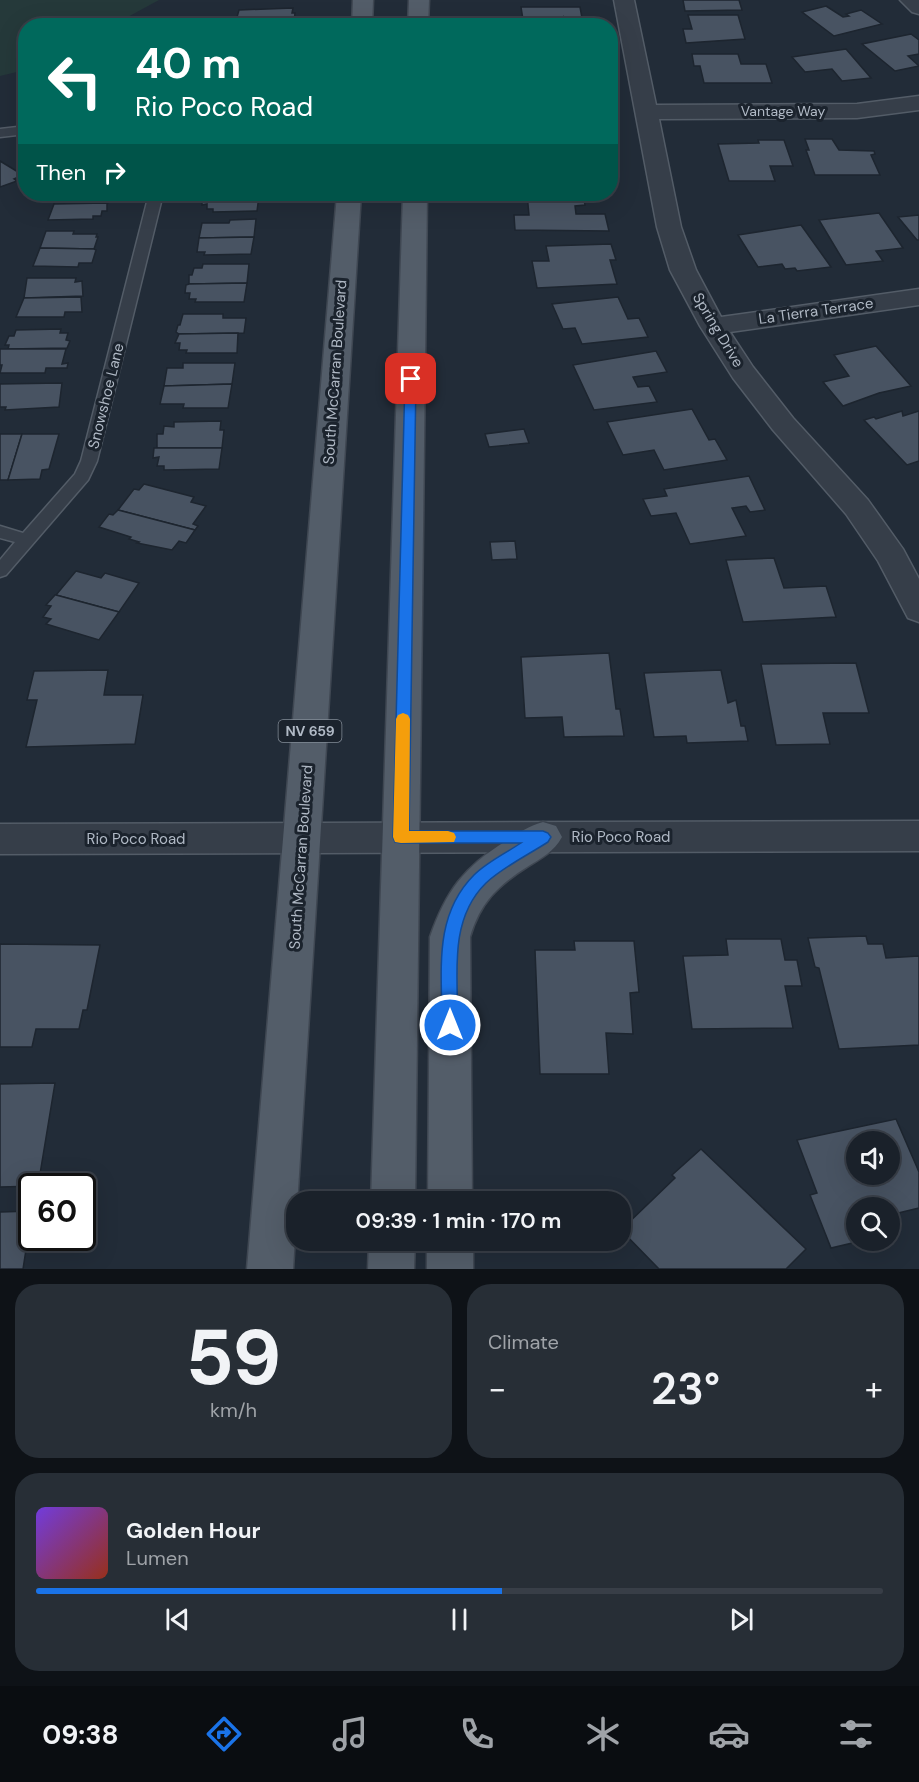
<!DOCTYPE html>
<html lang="en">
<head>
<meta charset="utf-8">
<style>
	body { margin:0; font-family:"DM Sans",sans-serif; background:#272e36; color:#f1f3f6; height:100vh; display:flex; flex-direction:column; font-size:22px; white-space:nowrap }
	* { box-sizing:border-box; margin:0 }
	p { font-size:20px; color:#9fa3a8 }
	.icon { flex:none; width:33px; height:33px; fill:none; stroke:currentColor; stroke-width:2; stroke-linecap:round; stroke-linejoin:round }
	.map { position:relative; height:1269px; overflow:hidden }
	.details { display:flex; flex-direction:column; gap:15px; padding:15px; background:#0e1217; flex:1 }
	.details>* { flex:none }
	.top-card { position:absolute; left:18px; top:18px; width:600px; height:183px; border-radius:24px; box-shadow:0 6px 24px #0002,0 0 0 2px #383e47; background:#00695c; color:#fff; overflow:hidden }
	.fabs { position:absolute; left:846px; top:1131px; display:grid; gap:12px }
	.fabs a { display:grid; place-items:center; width:54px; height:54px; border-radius:50%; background:#1a212a; box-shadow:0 6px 24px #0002,0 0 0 2px #383e47; font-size:30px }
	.speed { position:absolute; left:18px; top:1173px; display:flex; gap:12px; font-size:30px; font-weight:700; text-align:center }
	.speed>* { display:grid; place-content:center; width:78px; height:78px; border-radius:50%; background:#1a212a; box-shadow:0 6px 24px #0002,0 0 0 2px #383e47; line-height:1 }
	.speed .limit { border:3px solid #111; border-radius:9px; background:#fff; color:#111 }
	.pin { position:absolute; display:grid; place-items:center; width:51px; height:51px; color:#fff; margin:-26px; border-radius:12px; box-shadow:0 3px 9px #0006 }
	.me { position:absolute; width:66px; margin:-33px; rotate:0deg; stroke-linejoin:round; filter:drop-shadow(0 0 4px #0008) }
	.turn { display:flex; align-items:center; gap:21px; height:126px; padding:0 18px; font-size:27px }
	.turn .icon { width:78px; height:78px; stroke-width:2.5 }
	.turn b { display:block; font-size:42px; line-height:51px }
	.then { display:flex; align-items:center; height:57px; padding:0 18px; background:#0003; gap:12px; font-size:22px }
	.big { font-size:45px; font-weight:600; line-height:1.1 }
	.details .widget { flex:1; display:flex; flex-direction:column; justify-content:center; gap:9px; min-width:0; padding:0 21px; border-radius:24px; background:#272e36 }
	.details .dial { align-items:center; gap:0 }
	.dial b { font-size:78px; line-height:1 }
	.song { display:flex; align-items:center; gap:18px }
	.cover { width:72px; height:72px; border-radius:9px; background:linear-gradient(135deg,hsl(260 70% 55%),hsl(10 70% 35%)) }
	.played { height:6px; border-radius:3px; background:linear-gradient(90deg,#1a73e8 55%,#383e47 55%) }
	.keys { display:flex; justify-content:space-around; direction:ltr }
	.heat { display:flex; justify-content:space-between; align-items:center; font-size:33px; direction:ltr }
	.details .tiles { flex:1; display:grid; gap:15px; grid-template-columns:1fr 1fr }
	.widget:last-child { grid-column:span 2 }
	.trip { position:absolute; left:286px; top:1191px; width:345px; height:60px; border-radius:24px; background:#1a212a; box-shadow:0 6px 24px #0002,0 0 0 2px #383e47; font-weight:600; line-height:60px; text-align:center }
	.dock { display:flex; height:96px; justify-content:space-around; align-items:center; background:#0a0d11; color:#9fa3a8 }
	.dock .icon { width:42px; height:42px }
	.dock .selected { color:#1a73e8 }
	.dock b { font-size:27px; color:#f1f3f6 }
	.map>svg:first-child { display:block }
	.green { fill:#25393a }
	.building { fill:#485362; stroke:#1d252f; stroke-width:1.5; fill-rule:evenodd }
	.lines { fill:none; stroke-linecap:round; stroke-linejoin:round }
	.lane-casing { stroke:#535c67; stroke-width:3 }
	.street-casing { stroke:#535c67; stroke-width:3 }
	.primary-casing { stroke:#3f4752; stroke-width:3 }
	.lane { fill:#363e49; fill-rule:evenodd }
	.street { fill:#363e49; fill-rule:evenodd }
	.primary { fill:#535d69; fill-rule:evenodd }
	.route { fill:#1a73e8; stroke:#114b97; stroke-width:1.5 }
	.slow { fill:#f59e0b }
	.labels { text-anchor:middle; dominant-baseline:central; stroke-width:6; stroke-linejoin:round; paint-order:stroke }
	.far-street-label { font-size:14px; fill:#b0b9c5; stroke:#1b232d }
	.shield { fill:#1b232d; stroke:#838c97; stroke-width:1.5 }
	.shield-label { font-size:14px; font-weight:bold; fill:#b0b9c5 }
	.street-label { font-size:15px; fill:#b0b9c5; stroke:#1b232d }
</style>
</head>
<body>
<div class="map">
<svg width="919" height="1269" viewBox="0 0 919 1269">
	<rect width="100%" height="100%" fill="#222c38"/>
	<!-- green -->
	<polygon class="green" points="0,0 159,0 113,25 26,26 25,70 0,76"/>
	<!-- building -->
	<g class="building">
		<polygon points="683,0 739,0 742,10 685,11"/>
		<polygon points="826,6 843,17 849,16 846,14 861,10 882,24 834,36 802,12"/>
		<polygon points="521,7 580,7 583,23 570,23 564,17 564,20 556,20 556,26 524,26"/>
		<polygon points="293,8 292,13 295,13 294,21 239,21 237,17 239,10"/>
		<polygon points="688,15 738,15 745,39 686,43 683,29 692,29"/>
		<polygon points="239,21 290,21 290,26 238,26"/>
		<polygon points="911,34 919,40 919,54 908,56 919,66 895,71 862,44"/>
		<polygon points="846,49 871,78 842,81 832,69 805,72 792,57"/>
		<polygon points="692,54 738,54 741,64 766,64 772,83 704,83 700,66 694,66"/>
		<polygon points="805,139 832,139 839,150 874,151 875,154 871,155 880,175 815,175 806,150 809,150"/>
		<polygon points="758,140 784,140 793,166 770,166 775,181 729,181 718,144 759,143"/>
		<polygon points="0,161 23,175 14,179 17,181 0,187"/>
		<polygon points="56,194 108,194 110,195 108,203 54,204"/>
		<polygon points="203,194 259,194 259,196"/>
		<polygon points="527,194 583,194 585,205 575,206 576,214 605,214 609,231 515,230 514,215 529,215"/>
		<polygon points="206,196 259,196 257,211 213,212 213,209 207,209 207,204 202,205 202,197"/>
		<polygon points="107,203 107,211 102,211 101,216 93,216 93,219 48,220 54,204"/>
		<polygon points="879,213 903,248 876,251 883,261 846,265 819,220"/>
		<polygon points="919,215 919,240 917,240 898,217"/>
		<polygon points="256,219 254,237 199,238 202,223 229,223 230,220"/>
		<polygon points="801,225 831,267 797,271 795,268 785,269 782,264 758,267 738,235"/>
		<polygon points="46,231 74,231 73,234 97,234 96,237 98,237 94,249 40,248"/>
		<polygon points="254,237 251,254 204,255 205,252 197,252 199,238"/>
		<polygon points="611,244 616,260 610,260 617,284 537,288 532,261 549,261 546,246"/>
		<polygon points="40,248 94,249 96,250 92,263 79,263 78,267 33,266"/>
		<polygon points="203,264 249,264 247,283 189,284 189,275 192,275 194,268 202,268"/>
		<polygon points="27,278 76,278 75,282 82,281 83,296 24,298"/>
		<polygon points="247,283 244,302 195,302 196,299 189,299 190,293 185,293 186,285 189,284"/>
		<polygon points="81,297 82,312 65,312 64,317 16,317 24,298"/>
		<polygon points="618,297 628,319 639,318 648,337 582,344 575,328 563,329 552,304"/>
		<polygon points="183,314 223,314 223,318 246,318 244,333 179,334 176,332 178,325 180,325"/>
		<polygon points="61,329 60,333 68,333 66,340 70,341 67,348 8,349 9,345 5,345 9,336 14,336 16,330"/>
		<polygon points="238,333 237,353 186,353 187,350 179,350 180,343 175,343 179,334"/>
		<polygon points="876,346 911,386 879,393 843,406 823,382 849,376 834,355"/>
		<polygon points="0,349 66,349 62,364 68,363 67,368 46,368 45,373 0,373 2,365 0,365"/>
		<polygon points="656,351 667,372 633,377 638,387 649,386 657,402 594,410 573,365"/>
		<polygon points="183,363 235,363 232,384 164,386 167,368 183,368"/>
		<polygon points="62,383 59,407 5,410 6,407 0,407 0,384"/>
		<polygon points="232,384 228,408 183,408 184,404 160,404 164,386"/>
		<polygon points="692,409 709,440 715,439 727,460 664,470 654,450 623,455 607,422"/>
		<polygon points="902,411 903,416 919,411 919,461 907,465 864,420 874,417 876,419"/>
		<polygon points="221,421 220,430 224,430 222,448 157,448 157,434 163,434 164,426 174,427 174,422"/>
		<polygon points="524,429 529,443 489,447 485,434"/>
		<polygon points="0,434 22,434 8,480 0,480"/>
		<polygon points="22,434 59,434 49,469 42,470 40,479 8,480"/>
		<polygon points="154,448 222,448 219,469 164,470 164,466 157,466 159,457 153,458"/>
		<polygon points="749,476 765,510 750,512 746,506 732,508 746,536 690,544 676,513 651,516 643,499 667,496 664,489"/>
		<polygon points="144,484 194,497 191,502 206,506 193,524 198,526 195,530 118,510 134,489 139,490"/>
		<polygon points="118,510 195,530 186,543 179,541 172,550 137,543 139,542 129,539 131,537 99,527 109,514 113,515"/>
		<polygon points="515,541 517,559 492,560 490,542"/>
		<polygon points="774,558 784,588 826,586 836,617 743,622 726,560"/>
		<polygon points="76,571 101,578 105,573 139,583 119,612 56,595"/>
		<polygon points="55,595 56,595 119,612 99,640 46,624 51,619 43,617 51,606 46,605"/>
		<polygon points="609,653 616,709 620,709 624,736 564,737 562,717 525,718 521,657"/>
		<polygon points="856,663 869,713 823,713 830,744 776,745 761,664"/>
		<polygon points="108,670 104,695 143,695 135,744 26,747 37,700 27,700 34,671"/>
		<polygon points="721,670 728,703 736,700 741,726 745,726 748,741 687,743 686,736 654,737 644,673"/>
		<polygon points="866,936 868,944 883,944 886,958 919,956 919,1045 839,1049 819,968 815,967 808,938"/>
		<polygon points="726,939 781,939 785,960 797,960 802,986 785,986 793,1028 692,1029 683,956 728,955"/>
		<polygon points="574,941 634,941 639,992 630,993 633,1034 606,1033 609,1074 540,1074 535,950 575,950"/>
		<polygon points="0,944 100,945 87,1010 83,1010 79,1029 36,1029 32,1047 0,1047"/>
		<polygon points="55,1083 38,1186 0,1187 0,1084"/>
		<path d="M896,1119L919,1172V1208L890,1215V1208H856V1240H865L831,1248L810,1195L817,1193L797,1140ZM856,1142H890V1174H856Z"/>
		<polygon points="701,1149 806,1249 786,1269 659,1269 621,1230 675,1178 672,1175"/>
		<polygon points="32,1211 23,1269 0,1269 0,1212"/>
	</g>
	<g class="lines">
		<!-- lane casing -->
		<g class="lane-casing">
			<g id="lane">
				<polygon points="176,19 185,26 173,26 170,22"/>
				<polygon points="26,126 26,134 0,137 0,129"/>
				<polygon points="149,194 163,194 97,461 88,480 6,575 0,577 0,560 15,542 0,538 0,526 23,533 75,474 81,461"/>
			</g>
		</g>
		<!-- street casing -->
		<g class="street-casing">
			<g id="street">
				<polygon points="614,0 634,0 656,105 857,104 919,96 919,110 857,118 659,119 681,227 696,270 721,317 919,289 919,305 730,332 753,367 793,418 868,500 903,549 919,579 919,622 908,618 878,561 846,514 773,430 733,378 700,326 670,270 657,227"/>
				<polygon points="900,0 919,0 919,14 912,12"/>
				<polygon points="919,821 919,851 0,854 0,824"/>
			</g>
		</g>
		<!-- primary casing -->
		<g class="primary-casing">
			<g id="primary">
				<polygon points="353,0 373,0 372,26 352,26"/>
				<polygon points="409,0 429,0 428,26 408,26"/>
				<polygon points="337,194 361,194 293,1269 247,1269"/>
				<polygon points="403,194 427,194 415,1202 371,1202"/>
				<path d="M543,822L556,826L562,837C554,852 541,858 527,867C497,886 480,903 470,937L472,1202H428L430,937C446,891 464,867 506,841C518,833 529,826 543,822Z"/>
				<polygon points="369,1240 415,1240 414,1269 368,1269"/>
				<rect x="427" y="1240" width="46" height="29"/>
			</g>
		</g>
		<!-- lane -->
		<use href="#lane" class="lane"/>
		<!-- street -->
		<use href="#street" class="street"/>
		<!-- primary -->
		<use href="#primary" class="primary"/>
	</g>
	<!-- route -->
	<path class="route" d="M411,376L416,379L409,831H543L548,833L551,837L548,842C528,855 503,867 486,883C448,920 458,977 458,1025L456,1030L450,1032L444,1030L442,1025C442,971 433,916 474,875C487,862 506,853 521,843H401L395,842L393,837L405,379Z"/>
	<!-- slow -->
	<polygon class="slow" points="403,713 408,715 410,719 409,831 448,831 454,833 456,837 454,842 401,843 395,842 393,837 396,719 398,715"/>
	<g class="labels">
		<!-- far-street labels -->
		<g class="far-street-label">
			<text x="783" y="111">Vantage Way</text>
		</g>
		<!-- shield labels -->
		<rect class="shield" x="278.5" y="720" width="63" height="22" rx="4.5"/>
		<g class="shield-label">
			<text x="310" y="731">NV 659</text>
		</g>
		<!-- street labels -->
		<g class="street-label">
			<text transform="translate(816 311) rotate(-8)">La Tierra Terrace</text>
			<text transform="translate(718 330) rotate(59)">Spring Drive</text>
			<text transform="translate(335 372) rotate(-86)">South McCarran Boulevard</text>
			<text transform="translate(106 396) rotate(-76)">Snowshoe Lane</text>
			<text x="621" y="837">Rio Poco Road</text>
			<text x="136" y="839">Rio Poco Road</text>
			<text transform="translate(301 857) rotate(-86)">South McCarran Boulevard</text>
		</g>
	</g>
</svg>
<div class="fabs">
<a><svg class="icon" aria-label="sound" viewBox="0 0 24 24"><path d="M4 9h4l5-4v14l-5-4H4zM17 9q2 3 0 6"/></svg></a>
<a><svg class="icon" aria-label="search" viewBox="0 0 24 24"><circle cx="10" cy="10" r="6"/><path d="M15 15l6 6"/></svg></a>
</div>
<div class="speed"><div class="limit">60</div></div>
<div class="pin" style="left:411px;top:379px;background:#d93025"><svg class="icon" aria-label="arrive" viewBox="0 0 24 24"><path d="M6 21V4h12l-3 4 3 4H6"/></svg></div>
<svg class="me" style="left:450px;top:1025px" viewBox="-20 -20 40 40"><circle r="17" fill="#1a73e8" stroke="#fff" stroke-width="3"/><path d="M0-11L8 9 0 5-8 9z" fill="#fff"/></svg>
<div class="trip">09:39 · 1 min · 170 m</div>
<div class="top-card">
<div class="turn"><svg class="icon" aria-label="left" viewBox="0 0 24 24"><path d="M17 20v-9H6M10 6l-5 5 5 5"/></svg><div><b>40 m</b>Rio Poco Road</div></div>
<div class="then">Then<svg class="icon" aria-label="right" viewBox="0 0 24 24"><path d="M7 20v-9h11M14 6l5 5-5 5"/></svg></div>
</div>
</div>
<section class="details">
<div class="tiles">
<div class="widget dial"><b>59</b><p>km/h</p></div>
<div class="widget"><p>Climate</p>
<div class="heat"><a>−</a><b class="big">23°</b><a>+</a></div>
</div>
<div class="widget">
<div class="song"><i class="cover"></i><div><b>Golden Hour</b><p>Lumen</p></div></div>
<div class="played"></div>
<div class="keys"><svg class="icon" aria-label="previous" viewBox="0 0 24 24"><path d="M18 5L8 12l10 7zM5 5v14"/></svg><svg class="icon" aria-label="pause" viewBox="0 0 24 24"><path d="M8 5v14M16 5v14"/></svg><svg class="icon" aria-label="next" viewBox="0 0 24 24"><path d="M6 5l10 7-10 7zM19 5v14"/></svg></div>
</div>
</div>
</section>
<nav class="dock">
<b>09:38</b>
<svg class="icon selected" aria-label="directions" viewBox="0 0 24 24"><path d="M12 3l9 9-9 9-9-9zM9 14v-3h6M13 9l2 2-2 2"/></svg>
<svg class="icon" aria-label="music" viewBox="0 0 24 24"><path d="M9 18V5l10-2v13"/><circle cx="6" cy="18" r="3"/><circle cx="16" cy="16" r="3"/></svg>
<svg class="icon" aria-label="phone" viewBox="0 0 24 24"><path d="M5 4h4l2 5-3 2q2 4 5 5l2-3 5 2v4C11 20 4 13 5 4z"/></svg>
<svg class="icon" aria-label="climate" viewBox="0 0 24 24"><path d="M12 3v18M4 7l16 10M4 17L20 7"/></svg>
<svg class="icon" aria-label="car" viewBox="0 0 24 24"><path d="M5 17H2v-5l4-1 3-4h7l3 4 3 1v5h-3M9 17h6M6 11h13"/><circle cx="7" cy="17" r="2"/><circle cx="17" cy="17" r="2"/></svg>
<svg class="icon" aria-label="filters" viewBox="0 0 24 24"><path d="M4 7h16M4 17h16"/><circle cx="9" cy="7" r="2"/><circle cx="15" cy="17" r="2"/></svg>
</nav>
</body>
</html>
